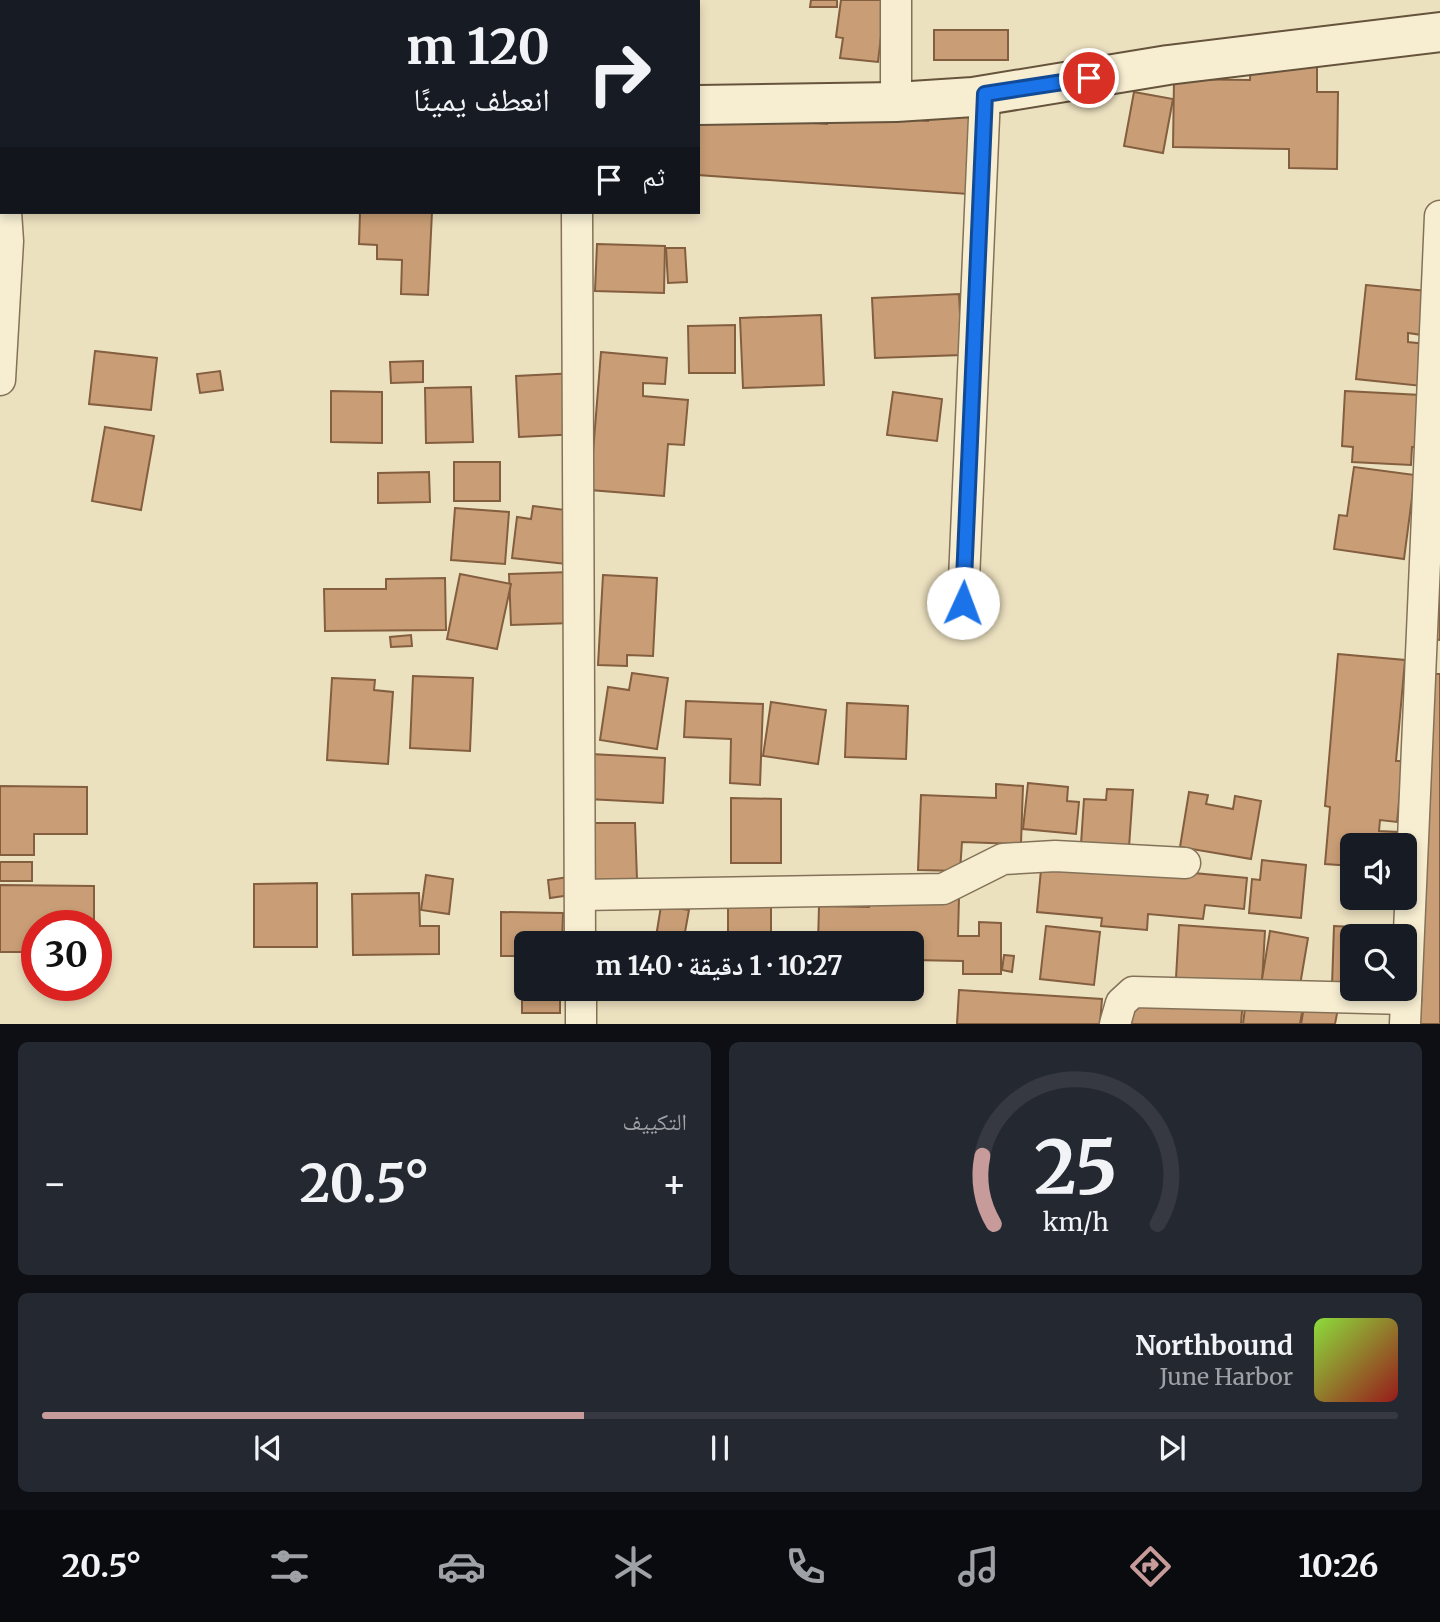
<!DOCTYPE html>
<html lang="ar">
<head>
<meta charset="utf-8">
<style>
	body { margin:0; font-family:Merriweather,"Noto Naskh Arabic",serif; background:#242831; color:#f1f3f6; direction:rtl; height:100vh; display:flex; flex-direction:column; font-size:26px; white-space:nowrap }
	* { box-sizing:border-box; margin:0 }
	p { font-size:23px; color:#9ea1a6 }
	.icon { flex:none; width:38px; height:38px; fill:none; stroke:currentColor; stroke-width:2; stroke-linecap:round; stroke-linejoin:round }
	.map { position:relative; height:1024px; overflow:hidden; direction:ltr }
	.details { display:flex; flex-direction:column; gap:18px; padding:18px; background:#0d0f14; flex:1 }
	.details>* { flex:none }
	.hud { position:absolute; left:0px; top:0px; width:700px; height:214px; box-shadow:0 4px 10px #0003; direction:rtl; background:#171b24; color:#f1f3f6; overflow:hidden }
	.tools { position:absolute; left:1340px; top:833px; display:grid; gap:14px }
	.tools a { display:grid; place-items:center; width:77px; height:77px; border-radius:10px; background:#171b24; box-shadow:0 4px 10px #0003; font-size:35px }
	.speed { position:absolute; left:21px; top:910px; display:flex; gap:14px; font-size:35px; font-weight:700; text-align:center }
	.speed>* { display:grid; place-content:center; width:91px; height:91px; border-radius:50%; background:#171b24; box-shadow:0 4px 10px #0003; line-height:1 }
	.speed .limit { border:10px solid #d22; background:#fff; color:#111 }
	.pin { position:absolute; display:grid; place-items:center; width:60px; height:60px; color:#fff; margin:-30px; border:4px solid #fff; border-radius:50%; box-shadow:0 2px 7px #0007 }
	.me { position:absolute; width:77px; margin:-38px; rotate:2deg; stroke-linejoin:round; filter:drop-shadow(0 0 5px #0008) }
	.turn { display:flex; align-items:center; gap:24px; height:147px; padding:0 35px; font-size:32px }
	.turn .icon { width:91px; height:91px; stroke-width:2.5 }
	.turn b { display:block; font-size:49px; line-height:60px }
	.then { display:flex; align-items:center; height:66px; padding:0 35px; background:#0003; gap:14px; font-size:26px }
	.big { font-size:52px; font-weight:700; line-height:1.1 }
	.details .tile { flex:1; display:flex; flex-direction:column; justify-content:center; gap:10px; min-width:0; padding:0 24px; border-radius:10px; background:#242831 }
	.details .dial { align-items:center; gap:0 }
	.dial svg { height:182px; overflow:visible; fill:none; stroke:#363941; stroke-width:7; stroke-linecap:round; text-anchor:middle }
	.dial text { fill:#f1f3f6; stroke:none }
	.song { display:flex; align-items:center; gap:21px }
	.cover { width:84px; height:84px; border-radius:10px; background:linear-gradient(135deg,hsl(90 70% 55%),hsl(0 70% 35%)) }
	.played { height:7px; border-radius:4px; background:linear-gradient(90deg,#c69b9a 40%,#363941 40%) }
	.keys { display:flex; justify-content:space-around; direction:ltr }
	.heat { display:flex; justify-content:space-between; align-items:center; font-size:38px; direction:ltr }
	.details .tiles { flex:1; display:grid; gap:18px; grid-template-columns:1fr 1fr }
	.tile:last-child { grid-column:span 2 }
	.trip { position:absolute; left:514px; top:931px; width:410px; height:70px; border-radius:10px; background:#171b24; box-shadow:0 4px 10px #0003; font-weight:700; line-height:70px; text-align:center; direction:rtl }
	.tab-bar { display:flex; height:112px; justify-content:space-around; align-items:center; background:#090b0e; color:#9ea1a6 }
	.tab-bar .icon { width:49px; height:49px }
	.tab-bar .current { color:#c69b9a }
	.tab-bar b { font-size:32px; color:#f1f3f6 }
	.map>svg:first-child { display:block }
	.building { fill:#c99e76; stroke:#835e3f; stroke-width:2 }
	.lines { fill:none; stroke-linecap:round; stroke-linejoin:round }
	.street-casing { stroke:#847258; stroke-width:33 }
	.secondary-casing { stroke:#66533c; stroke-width:42 }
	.street { stroke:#f7eed2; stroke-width:30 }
	.secondary { stroke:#f7eed2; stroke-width:38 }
	.route-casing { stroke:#114b97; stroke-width:18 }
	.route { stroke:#1a73e8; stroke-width:12 }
</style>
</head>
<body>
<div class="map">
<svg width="1440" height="1024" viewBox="0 0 1440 1024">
	<rect width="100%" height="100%" fill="#ece1bf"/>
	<!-- building -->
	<g class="building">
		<polygon points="371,0 477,0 371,2"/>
		<polygon points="811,0 837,0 837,7 810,7"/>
		<polygon points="841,0 885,0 878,62 840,58 843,38 836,37"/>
		<rect x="934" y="30" width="74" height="30"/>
		<polygon points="1251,61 1317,63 1317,92 1338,92 1337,169 1289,168 1289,149 1173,147 1174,79 1250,80"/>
		<polygon points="1134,92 1173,99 1163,153 1124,146"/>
		<polygon points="928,108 974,112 968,194 698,175 698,115 827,124 827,113 928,121"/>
		<polygon points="360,212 432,212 428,295 401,294 402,260 377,259 377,245 359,244"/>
		<polygon points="597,244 665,246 664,293 595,291"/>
		<polygon points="666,248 685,248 687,282 668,283"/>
		<polygon points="1366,285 1427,291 1422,335 1408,333 1408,342 1426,344 1422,386 1356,379"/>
		<polygon points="959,294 962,355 875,358 872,298"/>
		<polygon points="821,315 824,385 743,388 740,318"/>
		<polygon points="735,325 735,373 689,373 688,326"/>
		<polygon points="95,351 157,358 151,410 89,404"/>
		<polygon points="601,352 667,358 665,384 643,383 643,396 688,400 684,445 668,444 664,496 590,490"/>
		<polygon points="423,361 423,382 391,383 390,362"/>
		<polygon points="220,371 223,390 200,393 197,374"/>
		<polygon points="576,373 579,434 519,437 516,376"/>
		<polygon points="471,387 473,442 426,443 425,388"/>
		<polygon points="331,391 382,392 382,443 331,442"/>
		<polygon points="1345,391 1421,395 1418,448 1412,447 1411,465 1352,462 1353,447 1342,446"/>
		<polygon points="893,392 942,399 937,441 887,435"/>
		<polygon points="105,427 154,436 141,510 92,501"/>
		<rect x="454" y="462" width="46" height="39"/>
		<polygon points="1354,467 1415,475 1404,559 1334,549 1339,515 1347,516"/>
		<polygon points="429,472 430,502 378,503 378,473"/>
		<polygon points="533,506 581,512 575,565 512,558 517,517 531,519"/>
		<polygon points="455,508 509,512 505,564 451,560"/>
		<polygon points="1440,549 1440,640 1425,638"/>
		<polygon points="571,572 572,623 511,625 509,574"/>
		<polygon points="460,574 511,584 497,649 447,639"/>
		<polygon points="603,575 657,578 653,656 627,655 627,666 598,665"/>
		<polygon points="445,578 446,630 325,631 324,589 386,589 386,579"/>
		<polygon points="411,635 412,646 391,647 390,637"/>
		<polygon points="1338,654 1405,660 1396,761 1403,761 1397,822 1380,820 1379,831 1398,832 1397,845 1353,845 1353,866 1325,864 1330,807 1325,806"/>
		<polygon points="632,673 668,678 657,749 600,740 608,687 629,690"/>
		<polygon points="1429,674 1440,674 1440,1024 1406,1024"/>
		<polygon points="413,676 473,678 470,751 410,748"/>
		<polygon points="332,678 375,680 374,690 393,692 388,764 327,760"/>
		<polygon points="686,701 763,704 760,785 730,783 731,739 684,737"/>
		<polygon points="771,702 826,710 818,764 763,756"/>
		<polygon points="847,703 908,706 906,759 845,757"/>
		<polygon points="591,754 665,758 663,803 588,799"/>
		<polygon points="1028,783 1068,787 1067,801 1079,802 1076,834 1023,829"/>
		<polygon points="996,784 1023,786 1021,844 962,842 960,871 918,870 921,795 996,798"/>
		<polygon points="0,786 87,787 87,834 34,834 34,855 0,855"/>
		<polygon points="1107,789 1133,790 1129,847 1081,844 1084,799 1106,800"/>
		<polygon points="1189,792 1208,795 1206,804 1233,809 1235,796 1261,801 1251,859 1180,847"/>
		<polygon points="731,798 781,799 781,863 731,863"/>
		<polygon points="591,823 635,823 637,879 592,881"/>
		<polygon points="1042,859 1247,878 1244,909 1205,905 1203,919 1148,914 1147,930 1101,926 1102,918 1037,912"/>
		<polygon points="1262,860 1306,865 1301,918 1249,913 1252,879 1260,880"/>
		<rect x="0" y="862" width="32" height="19"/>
		<polygon points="426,875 453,879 449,914 421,910"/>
		<polygon points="569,877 571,895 550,898 548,880"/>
		<polygon points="317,883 317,947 254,947 254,884"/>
		<polygon points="0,885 94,886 94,926 37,926 37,952 0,952"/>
		<polygon points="419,893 420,926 439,926 439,954 353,955 352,894"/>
		<polygon points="870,895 959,897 958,936 979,936 979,922 1001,923 1001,974 963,974 963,961 912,960 912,943 818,943 819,906 869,907"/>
		<rect x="728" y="902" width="43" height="41"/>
		<polygon points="661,906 689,910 683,943 655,943"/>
		<polygon points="501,912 563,913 562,943 527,943 527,956 501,956"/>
		<polygon points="1179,925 1265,931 1262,983 1176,978"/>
		<polygon points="1046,926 1100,932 1094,985 1040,979"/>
		<polygon points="1334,926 1396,929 1396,936 1353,936 1353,987 1332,986"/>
		<polygon points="1270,931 1308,938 1299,991 1261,985"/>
		<polygon points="1004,955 1014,956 1012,972 1002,970"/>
		<polygon points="522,973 527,973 527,989 560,989 560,1013 522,1013"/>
		<polygon points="959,990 1102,999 1100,1024 957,1024"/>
		<polygon points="1124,992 1243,999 1241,1024 1123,1024"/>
		<polygon points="1306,996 1339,1003 1335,1024 1301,1024"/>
		<polygon points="1246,1000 1303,1007 1300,1024 1243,1024"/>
	</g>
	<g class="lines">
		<!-- street casing -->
		<g class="street-casing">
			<g id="street">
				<polyline points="493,0 493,2"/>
				<polyline points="896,102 896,0"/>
				<polyline points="0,150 2,170"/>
				<polyline points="577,212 580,943"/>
				<polyline points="0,380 8,241 6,212"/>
				<polyline points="963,603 985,95"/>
				<polyline points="580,895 943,889 1003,859 1055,856 1185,863"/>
				<polyline points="581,989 581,1024"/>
				<polyline points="1115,1024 1121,1003 1133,992 1406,999"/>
				<polyline points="1405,1024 1440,216"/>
			</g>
		</g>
		<!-- secondary casing -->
		<g class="secondary-casing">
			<g id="secondary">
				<polyline points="698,105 896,102 973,97 1168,65 1440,32"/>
				<polyline points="0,126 2,126"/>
			</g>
		</g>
		<!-- street -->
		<use href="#street" class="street"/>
		<!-- secondary -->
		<use href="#secondary" class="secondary"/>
	</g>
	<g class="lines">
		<!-- route casing -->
		<g class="route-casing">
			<polyline id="route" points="963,603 985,94 1089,78"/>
		</g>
		<!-- route -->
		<use href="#route" class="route"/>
	</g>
</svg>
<div class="tools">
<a><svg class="icon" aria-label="sound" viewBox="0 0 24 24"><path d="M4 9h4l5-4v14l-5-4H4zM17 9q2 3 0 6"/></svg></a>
<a><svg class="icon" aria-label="search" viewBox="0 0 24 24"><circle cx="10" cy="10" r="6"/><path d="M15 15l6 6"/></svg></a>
</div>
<div class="speed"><div class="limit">30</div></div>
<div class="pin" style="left:1089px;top:78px;background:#d93025"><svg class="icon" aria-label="arrive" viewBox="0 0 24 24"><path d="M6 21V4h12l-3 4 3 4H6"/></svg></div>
<svg class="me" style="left:963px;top:603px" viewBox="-20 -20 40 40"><circle r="19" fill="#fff"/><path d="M0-13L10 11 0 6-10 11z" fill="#1a73e8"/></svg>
<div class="trip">10:27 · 1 دقيقة · 140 m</div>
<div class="hud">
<div class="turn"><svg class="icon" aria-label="right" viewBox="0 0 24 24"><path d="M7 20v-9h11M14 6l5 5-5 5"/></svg><div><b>120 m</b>انعطف يمينًا</div></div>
<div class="then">ثم<svg class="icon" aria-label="arrive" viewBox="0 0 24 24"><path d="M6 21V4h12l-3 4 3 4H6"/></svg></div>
</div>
</div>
<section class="details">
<div class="tiles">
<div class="tile dial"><svg viewBox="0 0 100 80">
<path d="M14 69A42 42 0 1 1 86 69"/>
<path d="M14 69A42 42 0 0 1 9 39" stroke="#c69b9a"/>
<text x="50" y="56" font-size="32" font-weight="700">25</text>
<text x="50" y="72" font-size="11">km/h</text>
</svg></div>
<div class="tile"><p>التكييف</p>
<div class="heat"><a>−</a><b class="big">20.5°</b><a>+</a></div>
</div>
<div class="tile">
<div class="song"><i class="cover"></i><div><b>Northbound</b><p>June Harbor</p></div></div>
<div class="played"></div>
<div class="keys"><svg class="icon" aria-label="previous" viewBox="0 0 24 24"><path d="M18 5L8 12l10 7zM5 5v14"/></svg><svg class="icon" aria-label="pause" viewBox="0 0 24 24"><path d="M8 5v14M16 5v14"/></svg><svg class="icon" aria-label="next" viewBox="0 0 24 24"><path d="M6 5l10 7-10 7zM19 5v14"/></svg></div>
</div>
</div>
</section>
<nav class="tab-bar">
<b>10:26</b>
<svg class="icon current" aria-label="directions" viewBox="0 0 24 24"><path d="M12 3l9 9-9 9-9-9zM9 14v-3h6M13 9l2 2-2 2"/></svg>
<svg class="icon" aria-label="music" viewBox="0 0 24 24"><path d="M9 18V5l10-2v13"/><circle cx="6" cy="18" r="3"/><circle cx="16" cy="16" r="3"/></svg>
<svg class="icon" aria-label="phone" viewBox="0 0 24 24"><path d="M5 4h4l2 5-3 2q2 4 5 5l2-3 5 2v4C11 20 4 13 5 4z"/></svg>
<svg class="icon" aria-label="climate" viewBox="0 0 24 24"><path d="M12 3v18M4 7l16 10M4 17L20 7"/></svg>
<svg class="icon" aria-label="car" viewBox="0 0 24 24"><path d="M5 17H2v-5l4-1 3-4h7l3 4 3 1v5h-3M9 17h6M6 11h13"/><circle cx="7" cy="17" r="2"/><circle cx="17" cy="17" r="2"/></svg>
<svg class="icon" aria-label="filters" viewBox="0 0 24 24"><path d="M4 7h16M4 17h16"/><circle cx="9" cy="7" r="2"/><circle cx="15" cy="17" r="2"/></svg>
<b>20.5°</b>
</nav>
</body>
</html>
